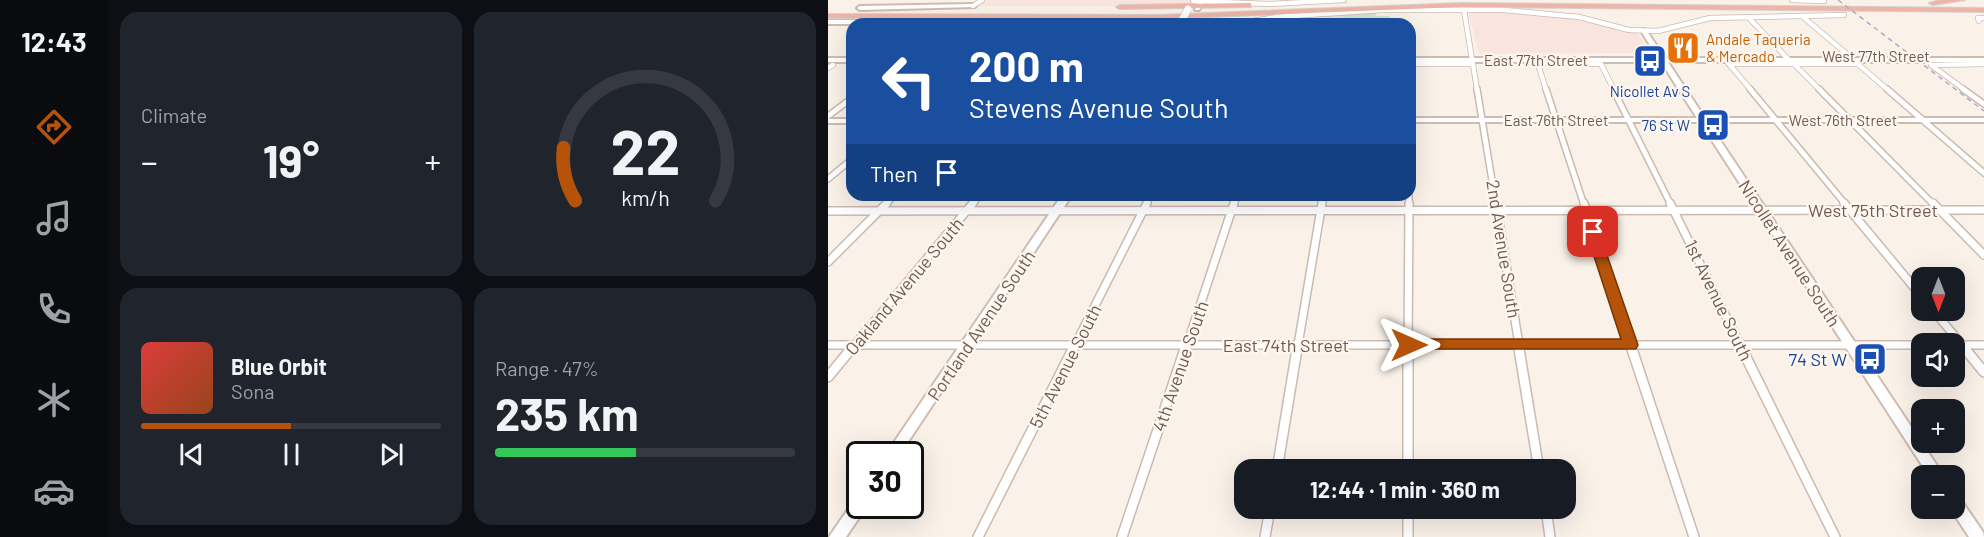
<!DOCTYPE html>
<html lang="en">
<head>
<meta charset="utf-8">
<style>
	body { margin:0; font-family:Barlow,sans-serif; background:#20242c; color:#f1f3f6; height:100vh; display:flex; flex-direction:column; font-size:22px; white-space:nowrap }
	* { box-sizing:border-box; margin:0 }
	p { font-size:20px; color:#9ea1a6 }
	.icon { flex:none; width:33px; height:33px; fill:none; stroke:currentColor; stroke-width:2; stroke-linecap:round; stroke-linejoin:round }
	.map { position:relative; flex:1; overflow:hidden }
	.details { display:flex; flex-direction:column; gap:12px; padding:12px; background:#0d0f14; width:720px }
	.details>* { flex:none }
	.banner { position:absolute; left:18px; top:18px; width:570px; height:183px; border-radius:18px; box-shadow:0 6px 24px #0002; background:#1a4fa0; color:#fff; overflow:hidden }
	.needle { width:39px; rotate:180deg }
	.buttons { position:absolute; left:1083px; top:267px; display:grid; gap:12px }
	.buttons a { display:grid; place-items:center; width:54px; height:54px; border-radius:12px; background:#171b24; box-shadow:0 6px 24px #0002; font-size:30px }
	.speed { position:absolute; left:18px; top:441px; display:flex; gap:12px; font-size:30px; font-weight:700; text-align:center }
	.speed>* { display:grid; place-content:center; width:78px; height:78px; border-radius:50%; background:#171b24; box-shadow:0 6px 24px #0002; line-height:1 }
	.speed .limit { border:3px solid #111; border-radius:9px; background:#fff; color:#111 }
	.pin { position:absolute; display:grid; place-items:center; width:51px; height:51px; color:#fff; margin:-26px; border-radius:12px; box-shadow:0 3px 9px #0006 }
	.me { position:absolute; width:66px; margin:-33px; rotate:90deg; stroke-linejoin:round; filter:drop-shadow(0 0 4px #0008) }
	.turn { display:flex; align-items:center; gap:21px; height:126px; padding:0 24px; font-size:27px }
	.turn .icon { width:78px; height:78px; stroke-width:2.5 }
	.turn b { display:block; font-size:42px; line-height:51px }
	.then { display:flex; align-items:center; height:57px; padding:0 24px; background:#0003; gap:12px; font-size:22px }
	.big { font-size:45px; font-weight:700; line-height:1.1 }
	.details .card { flex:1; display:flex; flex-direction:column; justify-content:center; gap:9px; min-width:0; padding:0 21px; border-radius:18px; background:#20242c }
	.details .dial { align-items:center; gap:0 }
	.dial svg { height:156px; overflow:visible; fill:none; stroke:#363941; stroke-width:7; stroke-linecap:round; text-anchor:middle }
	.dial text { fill:#f1f3f6; stroke:none }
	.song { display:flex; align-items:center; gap:18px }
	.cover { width:72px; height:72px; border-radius:9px; background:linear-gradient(135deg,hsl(0 70% 55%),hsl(20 70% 35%)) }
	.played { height:6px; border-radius:3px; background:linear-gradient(90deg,#b45309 50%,#363941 50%) }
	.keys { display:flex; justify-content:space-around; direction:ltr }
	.heat { display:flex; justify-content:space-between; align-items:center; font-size:33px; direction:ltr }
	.charge { height:9px; border-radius:4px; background:linear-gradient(90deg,#34c759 47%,#363941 0) }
	.details .tiles { flex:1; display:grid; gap:12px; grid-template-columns:repeat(2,1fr) }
	.trip { position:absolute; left:406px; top:459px; width:342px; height:60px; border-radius:18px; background:#171b24; box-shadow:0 6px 24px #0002; font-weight:700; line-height:60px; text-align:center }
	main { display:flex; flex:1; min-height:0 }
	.dock { display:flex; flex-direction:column; width:108px; justify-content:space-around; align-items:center; background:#090b0e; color:#9ea1a6 }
	.dock .icon { width:42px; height:42px }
	.dock .active { color:#b45309 }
	.dock b { font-size:27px; color:#f1f3f6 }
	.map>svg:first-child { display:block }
	.residential { fill:#f1e4d8 }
	.commercial { fill:#f9e4de }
	.green { fill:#d6e6c9 }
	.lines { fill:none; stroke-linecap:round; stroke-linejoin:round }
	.street-far3-casing { stroke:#cbbab0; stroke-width:6 }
	.street-far2-casing { stroke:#cbbab0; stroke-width:8 }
	.street-far1-casing { stroke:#cbbab0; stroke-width:10 }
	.street-casing { stroke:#cbbab0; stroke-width:12 }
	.secondary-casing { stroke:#cfbcb1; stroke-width:4 }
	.highway-casing { stroke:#d7d1ce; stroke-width:2 }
	.street-far3 { stroke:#fff; stroke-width:4.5 }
	.street-far2 { stroke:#fff; stroke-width:5 }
	.street-far1 { stroke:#fff; stroke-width:7 }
	.street { stroke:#fff; stroke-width:9 }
	.secondary { fill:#fff; fill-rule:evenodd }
	.highway { fill:#edb5a7; fill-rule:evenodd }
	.rail { stroke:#b5a8c3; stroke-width:1.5; stroke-dasharray:5 4; stroke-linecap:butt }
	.secondary-bridge-casing { stroke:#cfbcb1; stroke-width:8; stroke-linecap:butt }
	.secondary-bridge { stroke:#fff; stroke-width:7 }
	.route { fill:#b45309; stroke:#753606; stroke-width:1.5 }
	.labels { text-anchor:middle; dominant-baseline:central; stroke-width:4.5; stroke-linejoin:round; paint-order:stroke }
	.far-food-label { font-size:15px; fill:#c56008; stroke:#fdf7ef; text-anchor:start }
	.far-street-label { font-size:15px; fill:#71594f; stroke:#fdf7ef }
	.far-transit-label { font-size:15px; fill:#164399; stroke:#fdf7ef }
	.street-label { font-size:18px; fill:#71594f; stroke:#fdf7ef }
	.transit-label { font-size:18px; fill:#164399; stroke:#fdf7ef; text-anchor:end }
</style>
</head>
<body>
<main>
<nav class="dock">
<b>12:43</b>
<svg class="icon active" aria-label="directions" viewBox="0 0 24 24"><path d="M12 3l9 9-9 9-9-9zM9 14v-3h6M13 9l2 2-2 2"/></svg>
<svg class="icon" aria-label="music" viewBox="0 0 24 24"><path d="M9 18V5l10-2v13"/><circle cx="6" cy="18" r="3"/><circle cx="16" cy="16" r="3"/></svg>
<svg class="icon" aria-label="phone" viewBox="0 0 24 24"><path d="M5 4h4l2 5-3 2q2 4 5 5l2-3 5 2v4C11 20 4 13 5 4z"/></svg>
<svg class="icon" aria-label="climate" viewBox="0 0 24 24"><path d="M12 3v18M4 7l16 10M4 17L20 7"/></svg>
<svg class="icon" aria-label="car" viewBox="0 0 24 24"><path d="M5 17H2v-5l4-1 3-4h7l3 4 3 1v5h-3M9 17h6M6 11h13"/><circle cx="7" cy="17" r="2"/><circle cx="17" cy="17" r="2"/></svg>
</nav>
<section class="details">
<div class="tiles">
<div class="card"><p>Climate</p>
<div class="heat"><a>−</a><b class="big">19°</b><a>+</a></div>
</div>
<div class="card dial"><svg viewBox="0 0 100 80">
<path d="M14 69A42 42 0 1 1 86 69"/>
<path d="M14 69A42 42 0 0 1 8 42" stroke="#b45309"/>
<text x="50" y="56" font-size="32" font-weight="700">22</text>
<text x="50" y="72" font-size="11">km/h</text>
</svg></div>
<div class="card">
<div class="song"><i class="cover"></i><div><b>Blue Orbit</b><p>Sona</p></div></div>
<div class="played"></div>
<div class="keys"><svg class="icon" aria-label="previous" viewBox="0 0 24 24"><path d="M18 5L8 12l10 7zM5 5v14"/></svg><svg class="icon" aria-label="pause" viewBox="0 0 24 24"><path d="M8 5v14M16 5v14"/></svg><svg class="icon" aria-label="next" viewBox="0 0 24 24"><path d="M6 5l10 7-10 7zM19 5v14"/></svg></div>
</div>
<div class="card"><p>Range · 47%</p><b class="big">235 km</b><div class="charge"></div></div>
</div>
</section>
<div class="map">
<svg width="1156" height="537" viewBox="0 0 1156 537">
	<rect width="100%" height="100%" fill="#faf2e9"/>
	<!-- residential -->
	<polygon class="residential" points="515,14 513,24 471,24 472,18"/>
	<!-- commercial -->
	<g class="commercial">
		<polygon points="159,0 363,0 359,6 152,6"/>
		<polygon points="640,11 680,11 740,17 775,24 797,31 809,32 823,53 651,54"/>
	</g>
	<!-- green -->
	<polygon class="green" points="548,13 548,16 562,16 562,23 565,24 513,24 515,15"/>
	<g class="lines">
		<!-- street-far3 casing -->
		<g class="street-far3-casing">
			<g id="street-far3">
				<polyline points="964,0 996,1"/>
				<polyline points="365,1 441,4 516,0"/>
				<polyline points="145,6 154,0"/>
				<polyline points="636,10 644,59"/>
				<polyline points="974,16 1021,56"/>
				<polyline points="920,17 961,60"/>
				<polyline points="1151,21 1150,18 1156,18"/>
				<polyline points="407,24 449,17 554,10 676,10 751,17 801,30 830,31 882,18 1016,15"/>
				<polyline points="965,63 992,90"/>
				<polyline points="582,64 645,64 649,90"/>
				<polyline points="901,64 923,90"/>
				<polyline points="901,64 1030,64 1060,90"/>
				<polyline points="1103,65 1137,90"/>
				<polyline points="1103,65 1156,64"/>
				<polyline points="0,68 5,65"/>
				<polyline points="718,90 710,64 712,63 773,64 786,90"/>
			</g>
		</g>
		<!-- street-far2 casing -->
		<g class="street-far2-casing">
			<g id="street-far2">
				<polyline points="649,89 668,205"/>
				<polyline points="718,89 756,205"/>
				<polyline points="785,89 843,205"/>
				<polyline points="922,89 1018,205"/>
				<polyline points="991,89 1106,205"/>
				<polyline points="1059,89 1156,173"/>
				<polyline points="1135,89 1156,104"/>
				<polyline points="0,116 24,98"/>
				<polyline points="0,179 24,159"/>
				<polyline points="57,205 67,195"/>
				<polyline points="144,205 152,195"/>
				<polyline points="318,205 323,195"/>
				<polyline points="406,205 409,195"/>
				<polyline points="493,205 495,195"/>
				<polyline points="581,205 581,195"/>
			</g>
		</g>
		<!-- street-far1 casing -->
		<g class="street-far1-casing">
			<g id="street-far1">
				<polyline points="668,203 692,351"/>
				<polyline points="756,203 804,351"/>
				<polyline points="842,203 915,351"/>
				<polyline points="1016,203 1094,297"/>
				<polyline points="1105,203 1156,255"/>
				<polyline points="0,211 1156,210"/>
				<polyline points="0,262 59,203"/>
				<polyline points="1105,310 1139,351"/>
				<polyline points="0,345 1094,345"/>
				<polyline points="1126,345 1156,345"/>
				<polyline points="22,351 145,203"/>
				<polyline points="244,351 319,203"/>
				<polyline points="357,351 406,203"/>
				<polyline points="469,351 494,203"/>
				<polyline points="580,351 581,203"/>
			</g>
		</g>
		<!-- street casing -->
		<g class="street-casing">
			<g id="street">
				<polyline points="691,349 711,470"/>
				<polyline points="804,349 866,537"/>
				<polyline points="914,349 1007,537"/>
				<polyline points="1137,349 1156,372"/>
				<polyline points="0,377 23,349"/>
				<polyline points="449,470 469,349"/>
				<polyline points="580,470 580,349"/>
				<polyline points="580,508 580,537"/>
				<polyline points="718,508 722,537"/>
				<polyline points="150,537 245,349"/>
				<polyline points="294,537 357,349"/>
				<polyline points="437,537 442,508"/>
			</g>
		</g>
		<!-- secondary casing -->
		<g class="secondary-casing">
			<g id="secondary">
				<polygon points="371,0 377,0 371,10 367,10"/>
				<polygon points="145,4 148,6 147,7 32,10 29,8 32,6"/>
				<polygon points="361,19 366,20 363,24 357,24"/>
				<polygon points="0,20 124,20 127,22 124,24 0,24"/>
				<polygon points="816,29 818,30 837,58 1156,58 1156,62 840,62 877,118 1156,118 1156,122 880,122 1116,476 1101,476 872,122 582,122 582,118 869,118 833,62 582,62 582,58 830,58 813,31"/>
				<rect x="0" y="58" width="24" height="4"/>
				<rect x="0" y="119" width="24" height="4"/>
				<polygon points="234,195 244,195 72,454 58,454"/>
				<polygon points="1126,495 1131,497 1155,532 1156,537 1141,537 1122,508 1126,508"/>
				<polygon points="32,497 32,506 39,506 18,537 1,537 27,499"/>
			</g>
		</g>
		<!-- highway casing -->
		<g class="highway-casing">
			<g id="highway">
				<polygon points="1112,0 1137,0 1105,5 1101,3"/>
				<polygon points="420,3 423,3 423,7 292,9 288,7 292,5"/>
				<polygon points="633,3 1156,8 1156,12 633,7 331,19 0,18 0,14 331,15"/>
			</g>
		</g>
		<!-- street-far3 -->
		<use href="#street-far3" class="street-far3"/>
		<!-- street-far2 -->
		<use href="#street-far2" class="street-far2"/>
		<!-- street-far1 -->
		<use href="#street-far1" class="street-far1"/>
		<!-- street -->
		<use href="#street" class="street"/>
		<!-- secondary -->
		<use href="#secondary" class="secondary"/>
		<!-- highway -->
		<use href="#highway" class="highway"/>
		<!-- rail -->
		<polyline class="rail" points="1010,0 1156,111"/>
		<!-- secondary-bridge casing -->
		<g class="secondary-bridge-casing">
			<polyline id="secondary-bridge" points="354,20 360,9"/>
		</g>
		<!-- secondary-bridge -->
		<use href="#secondary-bridge" class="secondary-bridge"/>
	</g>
	<!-- route -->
	<polygon class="route" points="765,228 771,232 810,345 808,349 576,349 573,345 576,341 581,339 793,339 758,232"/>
	<!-- icons -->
	<defs>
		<g id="restaurant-square" transform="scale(1.725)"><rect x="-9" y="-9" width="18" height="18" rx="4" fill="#e8710a" stroke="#fdf7ef"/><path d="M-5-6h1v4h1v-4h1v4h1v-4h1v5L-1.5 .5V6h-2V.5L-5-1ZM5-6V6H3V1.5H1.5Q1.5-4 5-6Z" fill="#fff"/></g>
		<g id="bus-square" transform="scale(1.725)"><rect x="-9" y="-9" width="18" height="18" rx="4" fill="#1a4fb4" stroke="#fdf7ef"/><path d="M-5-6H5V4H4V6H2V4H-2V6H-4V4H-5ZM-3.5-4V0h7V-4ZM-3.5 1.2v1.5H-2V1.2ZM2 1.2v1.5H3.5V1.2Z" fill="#fff"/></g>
	</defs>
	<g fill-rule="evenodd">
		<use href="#restaurant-square" x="855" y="48"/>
		<use href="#bus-square" x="822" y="61"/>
		<use href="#bus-square" x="885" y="125"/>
		<use href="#bus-square" x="1042" y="359"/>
	</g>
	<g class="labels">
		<!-- far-food labels -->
		<g class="far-food-label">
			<text x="878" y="39">Andale Taqueria<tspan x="878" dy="17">&amp; Mercado</tspan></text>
		</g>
		<!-- far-street labels -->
		<g class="far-street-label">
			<text x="1048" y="56">West 77th Street</text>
			<text x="708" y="60">East 77th Street</text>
			<text x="728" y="120">East 76th Street</text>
			<text x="1015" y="120">West 76th Street</text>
		</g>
		<!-- far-transit labels -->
		<g class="far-transit-label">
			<text x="822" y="91">Nicollet Av S</text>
			<text x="862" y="125" text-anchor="end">76 St W</text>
		</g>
		<!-- street labels -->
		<g class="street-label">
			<text x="1045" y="210">West 75th Street</text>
			<text transform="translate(676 249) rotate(81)">2nd Avenue South</text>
			<text transform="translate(962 253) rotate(57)">Nicollet Avenue South</text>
			<text transform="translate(76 286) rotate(-50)">Oakland Avenue South</text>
			<text transform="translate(891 300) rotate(64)">1st Avenue South</text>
			<text transform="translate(153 325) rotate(-56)">Portland Avenue South</text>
			<text x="458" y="345">East 74th Street</text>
			<text transform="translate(237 366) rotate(-63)">5th Avenue South</text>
			<text transform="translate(352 366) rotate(-71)">4th Avenue South</text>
		</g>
		<!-- transit labels -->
		<g class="transit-label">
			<text x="1019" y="359">74 St W</text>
		</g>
	</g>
</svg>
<div class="buttons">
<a><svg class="needle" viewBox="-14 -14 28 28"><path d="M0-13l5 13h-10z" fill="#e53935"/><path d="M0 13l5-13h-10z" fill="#9ea1a6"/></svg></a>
<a><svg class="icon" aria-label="sound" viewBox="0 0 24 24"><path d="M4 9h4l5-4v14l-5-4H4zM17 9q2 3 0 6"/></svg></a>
<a>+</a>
<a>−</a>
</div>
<div class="speed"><div class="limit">30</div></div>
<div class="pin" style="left:765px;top:232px;background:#d93025"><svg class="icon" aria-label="arrive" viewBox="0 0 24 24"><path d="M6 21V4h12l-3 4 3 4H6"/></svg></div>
<svg class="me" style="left:581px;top:345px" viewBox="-20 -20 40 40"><path d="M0-17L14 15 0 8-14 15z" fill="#b45309" stroke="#fff" stroke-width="4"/></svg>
<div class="trip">12:44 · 1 min · 360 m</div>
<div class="banner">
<div class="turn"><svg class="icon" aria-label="left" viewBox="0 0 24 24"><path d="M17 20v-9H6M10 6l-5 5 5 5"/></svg><div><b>200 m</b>Stevens Avenue South</div></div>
<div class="then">Then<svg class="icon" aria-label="arrive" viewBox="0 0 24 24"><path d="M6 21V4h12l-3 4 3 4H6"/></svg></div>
</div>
</div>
</main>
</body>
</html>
